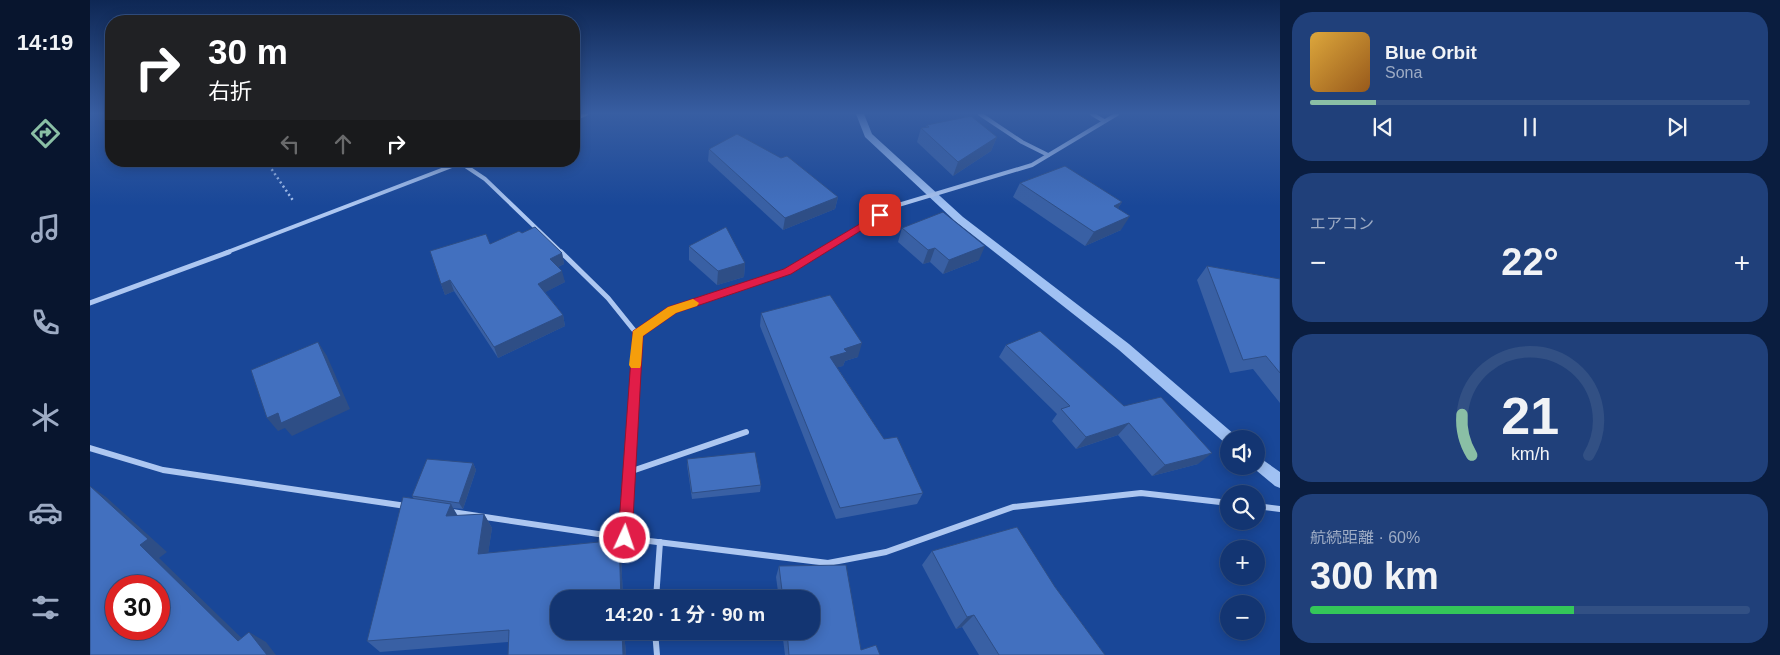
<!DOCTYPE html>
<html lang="ja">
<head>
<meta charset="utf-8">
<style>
	body { margin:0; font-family:Arial,"Noto Sans JP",sans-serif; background:#20407a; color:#f1f3f6; height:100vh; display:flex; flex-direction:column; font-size:19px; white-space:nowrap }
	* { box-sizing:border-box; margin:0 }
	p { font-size:16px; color:#9dabc4 }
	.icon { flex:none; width:28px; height:28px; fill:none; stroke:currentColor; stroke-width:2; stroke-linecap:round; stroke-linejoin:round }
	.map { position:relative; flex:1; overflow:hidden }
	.details { display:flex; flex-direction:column; gap:12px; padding:12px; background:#0a1d3f; width:500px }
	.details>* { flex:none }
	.top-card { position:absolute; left:15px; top:15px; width:475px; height:152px; border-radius:20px; box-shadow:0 2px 12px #0003,0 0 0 1px #325084; background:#202124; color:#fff; overflow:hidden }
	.controls { position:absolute; left:1130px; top:430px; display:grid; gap:10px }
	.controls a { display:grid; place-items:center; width:45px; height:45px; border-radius:50%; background:#133572; box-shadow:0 2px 12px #0003,0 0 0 1px #325084; font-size:25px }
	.speed { position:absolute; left:15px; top:575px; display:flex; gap:10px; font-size:25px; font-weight:700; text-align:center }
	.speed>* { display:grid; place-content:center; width:65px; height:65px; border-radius:50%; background:#133572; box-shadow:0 2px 12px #0003,0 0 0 1px #325084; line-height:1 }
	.speed .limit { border:8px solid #d22; background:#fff; color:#111 }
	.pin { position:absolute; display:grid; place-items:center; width:42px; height:42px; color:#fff; margin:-21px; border-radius:10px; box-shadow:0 2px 8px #0006 }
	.me { position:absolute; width:55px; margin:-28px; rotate:3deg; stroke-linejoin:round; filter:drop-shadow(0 0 4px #0008) }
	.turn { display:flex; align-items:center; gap:18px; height:105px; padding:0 20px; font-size:22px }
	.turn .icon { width:65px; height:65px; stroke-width:2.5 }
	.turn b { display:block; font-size:35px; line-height:42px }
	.lanes { display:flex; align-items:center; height:48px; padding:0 20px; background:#0003; justify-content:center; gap:25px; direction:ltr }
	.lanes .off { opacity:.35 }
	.big { font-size:38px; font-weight:700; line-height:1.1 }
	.details .widget { flex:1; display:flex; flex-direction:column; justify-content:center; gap:8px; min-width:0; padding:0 18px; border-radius:20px; background:#20407a }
	.details .dial { align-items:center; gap:0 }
	.dial svg { height:130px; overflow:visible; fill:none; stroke:#325084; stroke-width:7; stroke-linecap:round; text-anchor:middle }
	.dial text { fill:#f1f3f6; stroke:none }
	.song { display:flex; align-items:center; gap:15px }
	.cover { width:60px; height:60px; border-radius:8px; background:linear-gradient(135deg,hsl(40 70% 55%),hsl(30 70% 35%)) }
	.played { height:5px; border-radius:2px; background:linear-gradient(90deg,#8abfa5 15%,#325084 15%) }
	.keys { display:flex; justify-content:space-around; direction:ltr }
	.heat { display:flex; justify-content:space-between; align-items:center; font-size:28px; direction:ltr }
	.charge { height:8px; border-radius:4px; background:linear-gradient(90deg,#34c759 60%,#325084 0) }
	.trip { position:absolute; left:460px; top:590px; width:270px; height:50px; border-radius:20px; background:#133572; box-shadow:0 2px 12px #0003,0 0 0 1px #325084; font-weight:700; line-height:50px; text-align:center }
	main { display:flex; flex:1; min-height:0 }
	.tabs { display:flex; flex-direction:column; width:90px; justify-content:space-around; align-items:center; background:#08152e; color:#9dabc4 }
	.tabs .icon { width:35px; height:35px }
	.tabs .selected { color:#8abfa5 }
	.tabs b { font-size:22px; color:#f1f3f6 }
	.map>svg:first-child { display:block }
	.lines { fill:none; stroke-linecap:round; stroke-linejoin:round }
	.stream { fill:#a0c1f3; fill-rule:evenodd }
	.path { stroke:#adc7f1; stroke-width:2.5; stroke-dasharray:2 3; stroke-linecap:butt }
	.street-far2 { stroke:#adc7f1; stroke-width:4 }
	.street-far1 { stroke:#adc7f1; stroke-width:5 }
	.street { stroke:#adc7f1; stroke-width:6 }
	.wall { fill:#3960a4 }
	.shaded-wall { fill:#2e4e86 }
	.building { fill:#4270bf; stroke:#2e4e86; fill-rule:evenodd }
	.route { fill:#e11d48; stroke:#92132f }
	.slow { fill:#f59e0b }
</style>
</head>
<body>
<main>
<nav class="tabs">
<b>14:19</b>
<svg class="icon selected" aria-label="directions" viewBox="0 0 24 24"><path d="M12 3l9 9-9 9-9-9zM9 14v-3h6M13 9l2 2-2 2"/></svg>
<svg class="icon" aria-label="music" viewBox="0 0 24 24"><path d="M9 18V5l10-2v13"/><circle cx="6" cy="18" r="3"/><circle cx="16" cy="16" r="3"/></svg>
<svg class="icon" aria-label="phone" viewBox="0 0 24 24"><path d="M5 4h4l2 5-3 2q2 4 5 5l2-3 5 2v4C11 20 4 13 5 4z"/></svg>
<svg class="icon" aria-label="climate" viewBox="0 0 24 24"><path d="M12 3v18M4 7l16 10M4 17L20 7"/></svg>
<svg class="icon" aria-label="car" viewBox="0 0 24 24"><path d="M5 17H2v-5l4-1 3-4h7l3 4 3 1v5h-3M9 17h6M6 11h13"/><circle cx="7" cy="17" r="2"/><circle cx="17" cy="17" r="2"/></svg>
<svg class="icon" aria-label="filters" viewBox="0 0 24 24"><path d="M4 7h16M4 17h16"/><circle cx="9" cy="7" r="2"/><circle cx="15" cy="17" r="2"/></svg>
</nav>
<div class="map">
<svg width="1190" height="655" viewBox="0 0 1190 655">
	<rect width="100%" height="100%" fill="#194798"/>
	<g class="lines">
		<!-- stream -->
		<g class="stream">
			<polygon points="766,114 774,114 782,134 873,217 1039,344 1145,435 1147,439 1139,439 1139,445 1135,443 1029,350 865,221 775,137"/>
			<polygon points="1166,455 1190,472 1190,488 1185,486 1161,466 1166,466"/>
		</g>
		<!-- path -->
		<polyline class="path" points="176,161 204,202"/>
		<!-- street-far2 -->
		<g class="street-far2">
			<polyline points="890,114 932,142 958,155"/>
			<polyline points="1002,114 1014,121"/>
			<polyline points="484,119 496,114"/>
			<polyline points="371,163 395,179 472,253"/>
			<polyline points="135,253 375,161"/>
			<polyline points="727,253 805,206 942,165 1027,114"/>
		</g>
		<!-- street-far1 -->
		<g class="street-far1">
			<polyline points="471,252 518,298 547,334"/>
			<polyline points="0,303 139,252"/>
			<polyline points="541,430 547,334 582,310 697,271 729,252"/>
		</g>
		<!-- street -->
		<g class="street">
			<polyline points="0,448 73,470 316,506"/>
			<polyline points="539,472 656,432"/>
			<polyline points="1166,506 1190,509"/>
			<polyline points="362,512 535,538 738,563 796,552 923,507 1051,493 1139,503"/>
			<polyline points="535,538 541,429"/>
			<polyline points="566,599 570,542"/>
			<polyline points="565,631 567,655"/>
		</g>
	</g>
	<!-- wall -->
	<g class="wall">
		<polygon points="837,125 907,137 901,151 863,176 827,142 831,128 836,127"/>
		<polygon points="619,149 748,197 745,209 693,230 618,161"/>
		<polygon points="930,183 1032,202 1028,208 1031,230 995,246 923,197"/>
		<polygon points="812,228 889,260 853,274 840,262 833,264 808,242"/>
		<polygon points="432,233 472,253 474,264 468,267 475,282 455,292 473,315 475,326 408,358 364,291 355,295 351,284 400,244"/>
		<polygon points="599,246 655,263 654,277 627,285 599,260"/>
		<polygon points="1117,266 1190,279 1190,403 1163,369 1140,373 1107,280"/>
		<polygon points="671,313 768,357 755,361 753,366 747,367 794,439 833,493 827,504 746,519 670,326"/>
		<polygon points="916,345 1034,406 1108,464 1062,476 1028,435 986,449 962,421 967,414 909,357"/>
		<polygon points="597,459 671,485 670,492 602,499 597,465"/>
		<polygon points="383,463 386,470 373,509 363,508 368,516 394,514 402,528 398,553 529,540 531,554 533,599 469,599 469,631 534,631 536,655 418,642 290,652 277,641 324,499 322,496"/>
		<polygon points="842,551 965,587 1015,655 889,655 872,627 866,629 832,565"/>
		<polygon points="689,566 771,650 790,655 695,655 692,631 721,631 721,599 689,599 686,577"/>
	</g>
	<!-- shaded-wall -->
	<g class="shaded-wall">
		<polygon points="907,137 901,151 863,176 868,162"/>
		<polygon points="748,197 745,209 693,230 695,218"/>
		<polygon points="1032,202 1023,216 1024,206"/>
		<polygon points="1040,216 1031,230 995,246 1004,232"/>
		<polygon points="895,246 889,260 853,274 859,260"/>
		<polygon points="845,248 840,262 833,264 838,250"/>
		<polygon points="472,253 474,264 462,270 460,259"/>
		<polygon points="655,263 654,277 627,285 628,271"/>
		<polygon points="472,271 475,282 450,295 448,284"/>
		<polygon points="360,280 364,291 355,295 351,284"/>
		<polygon points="473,315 475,326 408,358 404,347"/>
		<polygon points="228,342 237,356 260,409 202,436 195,428 188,431 177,418"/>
		<polygon points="772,343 768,357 755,361 753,366 736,370 740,357 754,349"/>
		<polygon points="1039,423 1028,435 986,449 996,437"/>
		<polygon points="1122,453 1108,464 1062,476 1075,465"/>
		<polygon points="383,463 386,470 373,509 369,503"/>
		<polygon points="0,486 16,497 77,552 69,558 165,651 148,641 50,545"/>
		<polygon points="361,504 369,519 356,516"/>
		<polygon points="394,514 402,528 396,568 388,554"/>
		<polygon points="529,540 531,554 533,599 531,599"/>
		<polygon points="884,615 872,627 866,629 877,617"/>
		<polygon points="532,631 534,631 536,655 533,655"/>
		<polygon points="159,632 176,642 186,655 177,655"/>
	</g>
	<!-- building -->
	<g class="building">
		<polygon points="881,116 907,137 868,162 831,128 839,127 837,125"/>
		<polygon points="647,134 691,158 697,156 748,197 695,218 619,149"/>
		<polygon points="975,166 1032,202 1024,206 1040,216 1004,232 930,183"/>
		<polygon points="853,212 895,246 859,260 845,248 838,250 812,228"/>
		<polygon points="445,227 472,253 460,259 472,271 448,284 473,315 404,347 360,280 351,284 340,251 396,234 400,244 429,231 432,233"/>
		<polygon points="636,227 655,263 628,271 599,246"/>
		<polygon points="1117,266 1190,279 1190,373 1176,356 1153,360"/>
		<polygon points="740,295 772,343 754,349 757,352 740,357 794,439 807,437 833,493 750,508 671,313"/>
		<polygon points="950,331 1034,406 1071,397 1122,453 1075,465 1039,423 996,437 971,409 980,406 916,345"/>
		<polygon points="228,342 251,396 191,423 188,413 177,418 161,370"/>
		<polygon points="665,452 671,485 602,493 597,459"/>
		<polygon points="337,459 383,463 369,503 322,496"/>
		<path d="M0,486L58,539L50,545L148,641L159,632L177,655H0ZM26,586H69V629H26Z"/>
		<polygon points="313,497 361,504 356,516 394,514 388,554 529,540 531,599 469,599 469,631 532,631 533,655 418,655 419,630 277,641"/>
		<polygon points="927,527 965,587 1015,655 909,655 884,615 877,617 842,551"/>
		<polygon points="756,565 771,650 786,645 790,655 699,655 697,631 721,631 721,599 693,599 689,566"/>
	</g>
	<!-- sky -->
	<linearGradient id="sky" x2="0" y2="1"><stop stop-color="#0e2754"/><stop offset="0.55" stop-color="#385ea2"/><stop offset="1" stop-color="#385ea2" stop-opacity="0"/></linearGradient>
	<rect width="1190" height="206" fill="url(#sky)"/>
	<!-- route -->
	<polygon class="route" points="790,212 793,213 793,217 701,274 586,313 553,336 542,538 540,543 535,545 530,543 528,538 543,331 578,307 694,269"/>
	<!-- slow -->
	<polygon class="slow" points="603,299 609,303 607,306 586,313 553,336 551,365 550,368 541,368 539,365 543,331 578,307"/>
</svg>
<div class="controls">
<a><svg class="icon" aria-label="sound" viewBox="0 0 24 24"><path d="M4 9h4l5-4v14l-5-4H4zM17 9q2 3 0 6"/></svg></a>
<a><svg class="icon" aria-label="search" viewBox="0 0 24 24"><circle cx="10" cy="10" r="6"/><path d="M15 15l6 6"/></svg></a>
<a>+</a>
<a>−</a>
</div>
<div class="speed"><div class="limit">30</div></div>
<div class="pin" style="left:790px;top:215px;background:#d93025"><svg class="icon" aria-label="arrive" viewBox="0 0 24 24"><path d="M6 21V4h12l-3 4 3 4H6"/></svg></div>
<svg class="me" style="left:535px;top:538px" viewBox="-20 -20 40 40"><circle r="17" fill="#e11d48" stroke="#fff" stroke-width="3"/><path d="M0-11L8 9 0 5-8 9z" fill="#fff"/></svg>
<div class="trip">14:20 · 1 分 · 90 m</div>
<div class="top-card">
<div class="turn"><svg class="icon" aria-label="right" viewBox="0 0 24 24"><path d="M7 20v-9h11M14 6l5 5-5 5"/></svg><div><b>30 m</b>右折</div></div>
<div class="lanes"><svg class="icon off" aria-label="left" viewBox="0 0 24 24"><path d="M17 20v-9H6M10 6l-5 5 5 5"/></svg><svg class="icon off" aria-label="ahead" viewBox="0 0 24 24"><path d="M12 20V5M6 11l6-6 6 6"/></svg><svg class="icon" aria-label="right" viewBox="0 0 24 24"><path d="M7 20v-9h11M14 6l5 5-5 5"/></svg></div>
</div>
</div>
<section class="details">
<div class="widget">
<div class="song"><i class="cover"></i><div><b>Blue Orbit</b><p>Sona</p></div></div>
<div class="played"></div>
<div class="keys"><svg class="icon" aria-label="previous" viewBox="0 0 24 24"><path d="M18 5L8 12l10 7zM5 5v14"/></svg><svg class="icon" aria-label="pause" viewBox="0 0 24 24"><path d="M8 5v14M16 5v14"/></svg><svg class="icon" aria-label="next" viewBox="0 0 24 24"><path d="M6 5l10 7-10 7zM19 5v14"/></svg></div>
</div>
<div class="widget"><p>エアコン</p>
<div class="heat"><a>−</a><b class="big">22°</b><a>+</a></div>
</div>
<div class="widget dial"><svg viewBox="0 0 100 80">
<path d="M14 69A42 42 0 1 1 86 69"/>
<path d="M14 69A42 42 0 0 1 8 44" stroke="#8abfa5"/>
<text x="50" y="56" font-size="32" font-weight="700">21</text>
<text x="50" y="72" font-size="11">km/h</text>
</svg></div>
<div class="widget"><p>航続距離 · 60%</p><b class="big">300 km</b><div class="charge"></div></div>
</section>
</main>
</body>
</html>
